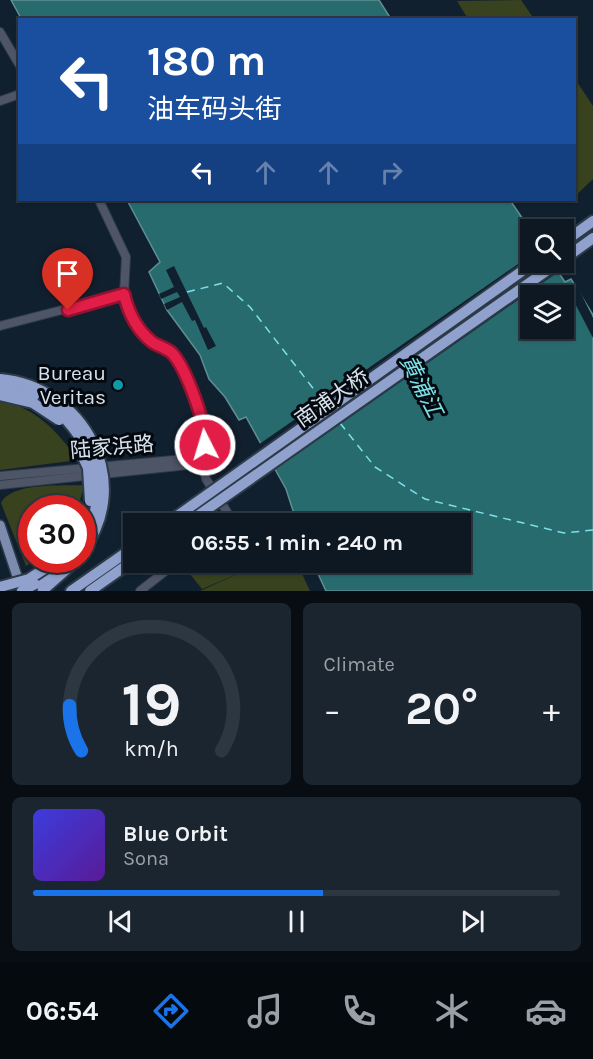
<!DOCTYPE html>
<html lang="en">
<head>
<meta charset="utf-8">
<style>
	body { margin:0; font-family:Karla,"Noto Sans SC",sans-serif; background:#1b2530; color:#f1f3f6; height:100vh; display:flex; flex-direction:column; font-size:22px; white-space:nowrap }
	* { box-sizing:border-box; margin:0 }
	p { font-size:20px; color:#9aa0a6 }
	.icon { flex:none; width:33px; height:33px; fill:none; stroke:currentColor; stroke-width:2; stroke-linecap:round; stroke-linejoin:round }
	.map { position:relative; height:591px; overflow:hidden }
	.details { display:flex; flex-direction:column; gap:12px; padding:12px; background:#070d13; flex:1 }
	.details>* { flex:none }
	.guide { position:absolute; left:18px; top:18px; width:558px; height:183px; border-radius:0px; box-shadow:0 2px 4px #0004,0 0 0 2px #2d3741; background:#1a4fa0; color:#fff; overflow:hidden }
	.buttons { position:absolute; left:520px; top:219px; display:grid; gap:12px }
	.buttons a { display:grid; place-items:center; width:54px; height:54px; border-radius:0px; background:#0d1823; box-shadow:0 2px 4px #0004,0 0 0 2px #2d3741; font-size:30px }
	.speed { position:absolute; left:18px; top:495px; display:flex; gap:12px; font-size:30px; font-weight:700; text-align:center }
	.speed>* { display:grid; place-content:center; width:78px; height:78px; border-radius:50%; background:#0d1823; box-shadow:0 2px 4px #0004,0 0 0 2px #2d3741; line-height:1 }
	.speed .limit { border:9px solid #d22; background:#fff; color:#111 }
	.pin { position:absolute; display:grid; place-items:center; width:51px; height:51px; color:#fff; margin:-62px -26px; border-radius:50% 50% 50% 0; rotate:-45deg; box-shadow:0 0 6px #0007 }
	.pin .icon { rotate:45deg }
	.me { position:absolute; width:66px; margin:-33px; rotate:355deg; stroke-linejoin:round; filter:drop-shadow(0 0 4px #0008) }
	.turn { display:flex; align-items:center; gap:21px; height:126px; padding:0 30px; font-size:27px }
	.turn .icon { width:78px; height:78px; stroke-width:2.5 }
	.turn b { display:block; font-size:42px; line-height:51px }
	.lanes { display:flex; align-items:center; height:57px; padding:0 30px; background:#0003; justify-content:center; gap:30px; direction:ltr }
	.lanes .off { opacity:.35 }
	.big { font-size:45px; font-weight:700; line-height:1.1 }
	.details .card { flex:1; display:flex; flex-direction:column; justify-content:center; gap:9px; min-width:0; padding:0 21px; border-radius:9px; background:#1b2530 }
	.details .dial { align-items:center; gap:0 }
	.dial svg { height:156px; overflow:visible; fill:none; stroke:#2d3741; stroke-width:7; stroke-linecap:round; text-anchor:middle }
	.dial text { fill:#f1f3f6; stroke:none }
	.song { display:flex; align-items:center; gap:18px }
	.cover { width:72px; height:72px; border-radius:9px; background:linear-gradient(135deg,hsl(240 70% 55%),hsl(270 70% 35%)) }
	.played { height:6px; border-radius:3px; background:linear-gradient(90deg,#1a73e8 55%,#2d3741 55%) }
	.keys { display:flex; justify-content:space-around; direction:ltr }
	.heat { display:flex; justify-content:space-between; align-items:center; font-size:33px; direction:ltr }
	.details .tiles { flex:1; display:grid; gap:12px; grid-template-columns:1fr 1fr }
	.card:last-child { grid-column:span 2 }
	.trip { position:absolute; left:123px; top:513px; width:348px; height:60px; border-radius:0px; background:#0d1823; box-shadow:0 2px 4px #0004,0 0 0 2px #2d3741; font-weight:700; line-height:60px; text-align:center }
	.tabs { display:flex; height:96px; justify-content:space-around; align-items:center; background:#050a0e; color:#9aa0a6 }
	.tabs .icon { width:42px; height:42px }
	.tabs .current { color:#1a73e8 }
	.tabs b { font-size:27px; color:#f1f3f6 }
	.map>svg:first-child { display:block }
	.green { fill:#39421e }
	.water { fill:#286b6f; stroke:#5d8f94; stroke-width:1.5; fill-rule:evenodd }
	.pier { fill:#11202f }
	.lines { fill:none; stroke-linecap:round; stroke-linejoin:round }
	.ferry { stroke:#7ae1e7; stroke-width:1.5; stroke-dasharray:8 6; stroke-linecap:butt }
	.minor-casing { stroke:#2d3b49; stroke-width:10 }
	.major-casing { stroke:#2d3b49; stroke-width:12 }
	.highway-casing { stroke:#2d3b49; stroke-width:14 }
	.minor { stroke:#4e5567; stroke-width:8 }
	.major { stroke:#7d8baf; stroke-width:9 }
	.highway { stroke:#8fa1cc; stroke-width:10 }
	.highway-bridge-casing { stroke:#2d3b49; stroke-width:14; stroke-linecap:butt }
	.highway-bridge { stroke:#8fa1cc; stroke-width:10 }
	.route-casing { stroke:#92132f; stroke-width:15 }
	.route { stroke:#e11d48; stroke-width:10 }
	.culture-dot { fill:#0f9aa8; stroke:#040910; stroke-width:2 }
	.labels { text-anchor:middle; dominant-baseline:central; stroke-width:6; stroke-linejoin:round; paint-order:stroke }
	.poi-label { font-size:21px; fill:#d8e2ec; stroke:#040910; text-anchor:end }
	.street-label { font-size:21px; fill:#d8e2ec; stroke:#040910 }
	.water-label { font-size:22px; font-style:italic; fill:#7ae1e7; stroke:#040910 }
</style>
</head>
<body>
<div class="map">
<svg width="593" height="591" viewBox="0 0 593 591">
	<rect width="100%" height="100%" fill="#11202f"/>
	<!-- green -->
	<g class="green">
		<polygon points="521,0 534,19 468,19 457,1"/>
		<polygon points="575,79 593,106 593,179 575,196"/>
		<path d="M0,400C37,409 56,430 78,460L0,470Z"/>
		<path d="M84,485L78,508H32V560H35L26,566L1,503C11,482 62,486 84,485Z"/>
		<polygon points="195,563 297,563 310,591 200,591 244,571 202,589 186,569"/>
	</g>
	<!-- water -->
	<g class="water">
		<polygon points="11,0 379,0 391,19 22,20"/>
		<path d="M127,200H510L531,231V262L552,263L565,282L571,279L593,315V591H326L313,563L460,562V524L297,523L286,489L246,417L239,420L225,397L209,379L200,355L167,310L149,272L160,262ZM531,296H564V328H531Z"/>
	</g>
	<!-- pier -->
	<g class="pier">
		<polygon points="531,255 531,262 556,262 561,270 273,471 258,445"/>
		<polygon points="174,266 204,328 206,327 216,346 208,350 195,320 192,321 182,302 167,310 164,304 180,297 177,292 161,299 159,294 174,287 166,270"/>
		<polygon points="576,283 593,318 593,338 567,288"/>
	</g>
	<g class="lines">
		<!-- ferry -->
		<g class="ferry">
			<polyline points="187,292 223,283 250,307 326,405"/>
			<polyline points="340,423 375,467 425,499 564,533 593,530"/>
		</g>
		<!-- minor casing -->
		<g class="minor-casing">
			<g id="minor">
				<polyline points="0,32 20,66"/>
				<polyline points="0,101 20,94"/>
				<polyline points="99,200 126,257 124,294 131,316 151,341 174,355 202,415 206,437 203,463 206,479 227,512 226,524"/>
				<polyline points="0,326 124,294"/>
				<polyline points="0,476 184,459 203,463"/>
				<polyline points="0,485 198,464"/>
				<polyline points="140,591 177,562"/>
			</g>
		</g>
		<!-- major casing -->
		<g class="major-casing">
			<polyline id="major" points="0,525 21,588"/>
		</g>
		<!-- highway casing -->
		<g class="highway-casing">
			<g id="highway">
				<polyline points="564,242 593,221"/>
				<polyline points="564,259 593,238"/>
				<polyline points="35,584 67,560"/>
				<polyline points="42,591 77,560"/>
				<polyline points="71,591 134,547"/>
				<polyline points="90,591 134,560"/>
			</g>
		</g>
		<!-- minor -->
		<use href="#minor" class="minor"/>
		<!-- major -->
		<use href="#major" class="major"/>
		<!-- highway -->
		<use href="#highway" class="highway"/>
		<!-- highway-bridge casing -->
		<g class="highway-bridge-casing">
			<g id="highway-bridge">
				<path d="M0,379C83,386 136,482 82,552"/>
				<polyline points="0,387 34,396"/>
				<polyline points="0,395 33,403 59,420"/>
				<path d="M53,407C91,440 114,493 82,539"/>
				<polyline points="76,442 88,468 90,501"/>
				<polyline points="166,524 535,262"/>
				<polyline points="186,524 559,262"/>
				<polyline points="0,587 29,579 58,560"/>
				<polyline points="22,591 35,584"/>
			</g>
		</g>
		<!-- highway-bridge -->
		<use href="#highway-bridge" class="highway-bridge"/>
	</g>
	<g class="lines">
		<!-- route casing -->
		<g class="route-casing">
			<path id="route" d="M68,310L124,294C128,311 137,330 152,342C158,346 166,348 172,353C186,368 207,425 205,445"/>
		</g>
		<!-- route -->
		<use href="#route" class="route"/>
	</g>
	<!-- markers -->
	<circle class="culture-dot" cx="118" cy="385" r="6"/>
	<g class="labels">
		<!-- poi labels -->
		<g class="poi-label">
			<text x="106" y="373">Bureau<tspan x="106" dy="24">Veritas</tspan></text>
		</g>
		<!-- street labels -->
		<g class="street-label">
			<text transform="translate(332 398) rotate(-35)">南浦大桥</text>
			<text transform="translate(112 447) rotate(-5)">陆家浜路</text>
		</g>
		<!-- water labels -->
		<g class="water-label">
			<text transform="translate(421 386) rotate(63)">黄浦江</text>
		</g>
	</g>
</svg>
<div class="buttons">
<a><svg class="icon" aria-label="search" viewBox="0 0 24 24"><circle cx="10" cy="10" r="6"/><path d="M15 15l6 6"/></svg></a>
<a><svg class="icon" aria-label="layers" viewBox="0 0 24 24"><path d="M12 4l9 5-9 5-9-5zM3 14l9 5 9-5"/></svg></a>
</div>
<div class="speed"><div class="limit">30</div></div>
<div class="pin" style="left:68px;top:310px;background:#d93025"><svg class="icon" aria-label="arrive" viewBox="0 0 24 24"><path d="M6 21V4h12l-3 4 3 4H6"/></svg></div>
<svg class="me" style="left:205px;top:445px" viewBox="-20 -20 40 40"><circle r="17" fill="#e11d48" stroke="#fff" stroke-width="3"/><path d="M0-11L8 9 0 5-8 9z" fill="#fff"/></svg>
<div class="trip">06:55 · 1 min · 240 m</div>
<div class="guide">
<div class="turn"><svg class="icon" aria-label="left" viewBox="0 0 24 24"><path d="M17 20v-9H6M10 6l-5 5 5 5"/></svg><div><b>180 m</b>油车码头街</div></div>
<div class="lanes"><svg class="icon" aria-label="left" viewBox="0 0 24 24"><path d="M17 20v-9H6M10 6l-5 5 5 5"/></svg><svg class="icon off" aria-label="ahead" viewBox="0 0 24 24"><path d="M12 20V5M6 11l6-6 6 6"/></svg><svg class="icon off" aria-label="ahead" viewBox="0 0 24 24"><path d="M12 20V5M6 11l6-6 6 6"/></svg><svg class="icon off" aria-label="right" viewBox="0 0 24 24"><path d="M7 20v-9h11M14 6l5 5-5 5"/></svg></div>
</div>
</div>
<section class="details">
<div class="tiles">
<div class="card dial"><svg viewBox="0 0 100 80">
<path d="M14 69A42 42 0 1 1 86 69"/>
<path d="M14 69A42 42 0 0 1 8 46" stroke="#1a73e8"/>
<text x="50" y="56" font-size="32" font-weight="700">19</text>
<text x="50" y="72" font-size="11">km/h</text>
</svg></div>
<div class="card"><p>Climate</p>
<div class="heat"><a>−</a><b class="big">20°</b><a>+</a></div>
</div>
<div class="card">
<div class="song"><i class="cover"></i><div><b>Blue Orbit</b><p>Sona</p></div></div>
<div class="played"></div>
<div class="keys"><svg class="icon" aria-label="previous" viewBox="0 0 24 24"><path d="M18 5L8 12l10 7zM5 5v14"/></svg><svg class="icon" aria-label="pause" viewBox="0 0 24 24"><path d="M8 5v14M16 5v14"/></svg><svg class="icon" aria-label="next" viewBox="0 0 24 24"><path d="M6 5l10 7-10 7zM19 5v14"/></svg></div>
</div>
</div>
</section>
<nav class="tabs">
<b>06:54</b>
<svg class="icon current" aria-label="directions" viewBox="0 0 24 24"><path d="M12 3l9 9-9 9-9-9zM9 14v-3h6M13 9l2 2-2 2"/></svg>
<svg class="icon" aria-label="music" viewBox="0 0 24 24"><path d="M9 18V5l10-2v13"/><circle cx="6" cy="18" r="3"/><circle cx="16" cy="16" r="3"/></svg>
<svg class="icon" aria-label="phone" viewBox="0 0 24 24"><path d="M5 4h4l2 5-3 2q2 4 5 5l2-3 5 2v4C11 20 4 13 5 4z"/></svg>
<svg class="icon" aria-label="climate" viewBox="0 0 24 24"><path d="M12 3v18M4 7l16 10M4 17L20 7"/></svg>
<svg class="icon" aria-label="car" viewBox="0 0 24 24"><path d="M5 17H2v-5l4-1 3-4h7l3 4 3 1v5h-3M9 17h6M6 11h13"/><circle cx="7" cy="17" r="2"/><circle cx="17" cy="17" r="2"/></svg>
</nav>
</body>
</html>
